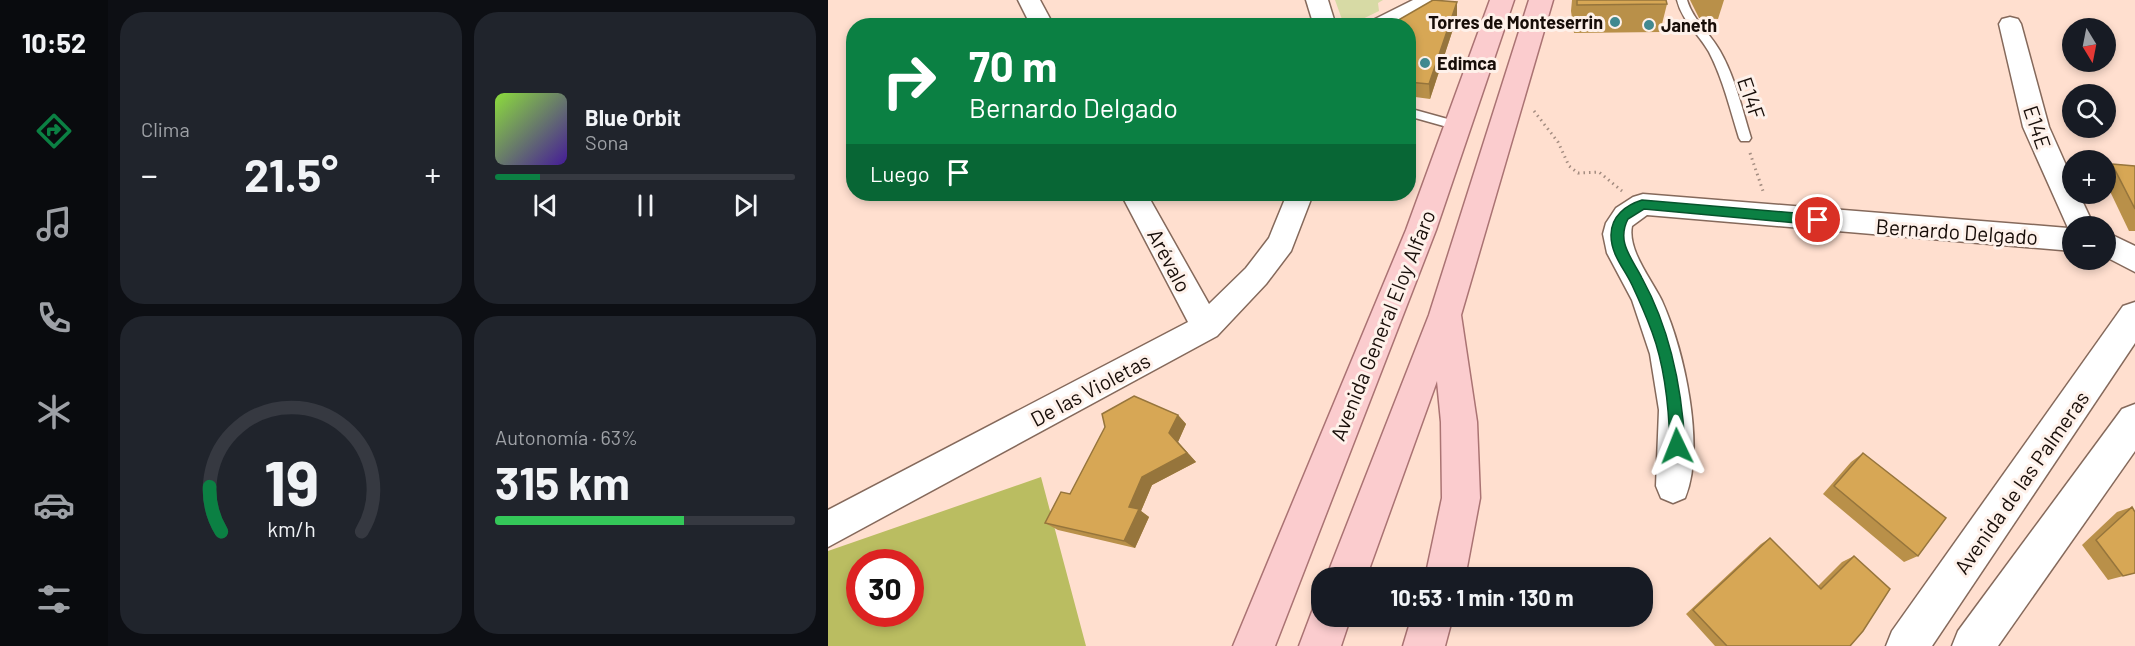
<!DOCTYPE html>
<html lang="es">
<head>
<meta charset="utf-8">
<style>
	body { margin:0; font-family:Barlow,sans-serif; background:#20242c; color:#f1f3f6; height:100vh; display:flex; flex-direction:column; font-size:22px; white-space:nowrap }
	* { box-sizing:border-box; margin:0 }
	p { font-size:20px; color:#9ea1a6 }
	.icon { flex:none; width:33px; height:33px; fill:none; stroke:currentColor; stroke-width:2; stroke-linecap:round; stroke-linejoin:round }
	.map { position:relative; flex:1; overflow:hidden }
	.side { display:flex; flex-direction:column; gap:12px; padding:12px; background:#0d0f14; width:720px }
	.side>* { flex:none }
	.banner { position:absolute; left:18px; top:18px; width:570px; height:183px; border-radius:24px; box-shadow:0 3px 9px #0003; background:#0b8043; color:#fff; overflow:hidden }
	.needle { width:39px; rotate:170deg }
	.buttons { position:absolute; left:1234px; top:18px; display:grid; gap:12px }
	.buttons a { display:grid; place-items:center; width:54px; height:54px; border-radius:50%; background:#171b24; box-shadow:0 3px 9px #0003; font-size:30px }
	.speed { position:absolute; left:18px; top:549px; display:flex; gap:12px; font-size:30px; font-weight:700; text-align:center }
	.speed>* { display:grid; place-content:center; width:78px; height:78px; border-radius:50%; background:#171b24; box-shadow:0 3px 9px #0003; line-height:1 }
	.speed .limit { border:9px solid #d22; background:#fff; color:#111 }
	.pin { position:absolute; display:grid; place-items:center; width:51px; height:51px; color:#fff; margin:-26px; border:3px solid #fff; border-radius:50%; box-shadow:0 2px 6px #0007 }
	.me { position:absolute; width:66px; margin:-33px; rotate:358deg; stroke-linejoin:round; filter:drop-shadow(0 0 4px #0008) }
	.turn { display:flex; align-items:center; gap:21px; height:126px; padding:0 24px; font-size:27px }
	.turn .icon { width:78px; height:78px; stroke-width:2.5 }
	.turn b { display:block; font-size:42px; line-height:51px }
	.then { display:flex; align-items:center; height:57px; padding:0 24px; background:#0003; gap:12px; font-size:22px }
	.big { font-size:45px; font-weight:700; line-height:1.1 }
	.side .card { flex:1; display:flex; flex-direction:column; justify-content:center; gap:9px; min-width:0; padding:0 21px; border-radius:24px; background:#20242c }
	.side .dial { align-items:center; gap:0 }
	.dial svg { height:156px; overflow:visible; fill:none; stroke:#363941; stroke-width:7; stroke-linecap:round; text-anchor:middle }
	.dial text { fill:#f1f3f6; stroke:none }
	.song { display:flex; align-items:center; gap:18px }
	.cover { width:72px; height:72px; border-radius:9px; background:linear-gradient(135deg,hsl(90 70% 55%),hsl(260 70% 35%)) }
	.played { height:6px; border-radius:3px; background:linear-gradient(90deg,#0b8043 15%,#363941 15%) }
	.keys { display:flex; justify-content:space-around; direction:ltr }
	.heat { display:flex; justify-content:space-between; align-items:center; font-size:33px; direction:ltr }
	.charge { height:9px; border-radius:4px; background:linear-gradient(90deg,#34c759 63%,#363941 0) }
	.side .tiles { flex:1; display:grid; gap:12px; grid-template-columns:repeat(2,1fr) }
	.trip { position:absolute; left:483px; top:567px; width:342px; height:60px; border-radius:24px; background:#171b24; box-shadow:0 3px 9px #0003; font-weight:700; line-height:60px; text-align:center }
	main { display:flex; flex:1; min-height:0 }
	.dock { display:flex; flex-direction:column; width:108px; justify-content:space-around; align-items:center; background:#090b0e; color:#9ea1a6 }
	.dock .icon { width:42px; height:42px }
	.dock .current { color:#0b8043 }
	.dock b { font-size:27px; color:#f1f3f6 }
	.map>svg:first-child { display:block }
	.green { fill:#d7daa5 }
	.forest { fill:#babd61; fill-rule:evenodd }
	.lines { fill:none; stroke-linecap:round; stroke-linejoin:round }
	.service-casing { stroke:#85695b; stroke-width:3 }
	.minor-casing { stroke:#85695b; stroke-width:3 }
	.secondary-casing { stroke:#85695b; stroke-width:3 }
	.primary-casing { stroke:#aa7373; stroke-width:3 }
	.path { stroke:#a38c80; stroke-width:3; stroke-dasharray:1.5 4; stroke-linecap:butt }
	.service { fill:#fff; fill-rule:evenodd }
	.minor { fill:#fff; fill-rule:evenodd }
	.secondary { fill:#fff; fill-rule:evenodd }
	.primary { fill:#fbccce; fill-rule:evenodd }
	.wall { fill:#b99049 }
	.shaded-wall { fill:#96753c }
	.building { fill:#d7a755; stroke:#96753c; stroke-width:1.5 }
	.route { fill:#0b8043; stroke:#07532c; stroke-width:1.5 }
	.poi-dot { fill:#418990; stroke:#fef1ea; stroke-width:2 }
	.labels { text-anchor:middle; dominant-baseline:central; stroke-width:6; stroke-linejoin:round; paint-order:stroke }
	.far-poi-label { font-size:18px; font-weight:bold; fill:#170d08; stroke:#fef1ea; text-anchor:start }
	.street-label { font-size:21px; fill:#170d08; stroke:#fef1ea }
</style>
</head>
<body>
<main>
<nav class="dock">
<b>10:52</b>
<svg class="icon current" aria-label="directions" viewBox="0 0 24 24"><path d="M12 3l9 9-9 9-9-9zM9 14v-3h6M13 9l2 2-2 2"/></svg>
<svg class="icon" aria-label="music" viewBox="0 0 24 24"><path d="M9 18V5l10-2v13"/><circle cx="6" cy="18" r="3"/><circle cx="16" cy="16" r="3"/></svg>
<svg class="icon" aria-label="phone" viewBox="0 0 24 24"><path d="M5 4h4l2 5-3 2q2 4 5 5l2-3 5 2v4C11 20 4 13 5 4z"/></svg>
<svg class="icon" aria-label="climate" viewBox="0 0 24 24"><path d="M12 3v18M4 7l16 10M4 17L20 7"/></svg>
<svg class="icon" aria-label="car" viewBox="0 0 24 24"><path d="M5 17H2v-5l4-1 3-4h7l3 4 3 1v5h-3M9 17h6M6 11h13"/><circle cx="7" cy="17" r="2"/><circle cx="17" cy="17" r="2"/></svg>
<svg class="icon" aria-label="filters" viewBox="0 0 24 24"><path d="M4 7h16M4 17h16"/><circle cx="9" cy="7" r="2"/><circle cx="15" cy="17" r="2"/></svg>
</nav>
<section class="side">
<div class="tiles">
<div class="card"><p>Clima</p>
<div class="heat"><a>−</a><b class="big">21.5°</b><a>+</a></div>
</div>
<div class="card">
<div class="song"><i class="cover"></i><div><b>Blue Orbit</b><p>Sona</p></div></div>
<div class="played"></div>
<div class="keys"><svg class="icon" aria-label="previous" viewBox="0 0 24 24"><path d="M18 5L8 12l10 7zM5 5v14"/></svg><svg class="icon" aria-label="pause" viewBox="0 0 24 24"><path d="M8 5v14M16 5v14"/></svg><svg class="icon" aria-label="next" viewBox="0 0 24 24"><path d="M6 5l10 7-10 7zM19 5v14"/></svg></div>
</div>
<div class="card dial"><svg viewBox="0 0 100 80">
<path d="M14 69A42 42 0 1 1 86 69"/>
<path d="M14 69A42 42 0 0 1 8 46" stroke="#0b8043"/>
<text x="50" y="56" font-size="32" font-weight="700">19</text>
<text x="50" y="72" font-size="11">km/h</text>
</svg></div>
<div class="card"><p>Autonomía · 63%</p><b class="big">315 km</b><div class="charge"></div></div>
</div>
</section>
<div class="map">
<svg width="1307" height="646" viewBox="0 0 1307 646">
	<rect width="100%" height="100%" fill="#ffdfcf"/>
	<!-- green -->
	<polygon class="green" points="507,0 555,0 550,3 551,11 520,26 516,25"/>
	<!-- forest -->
	<path class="forest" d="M213,477L258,646H0V551ZM32,562H82V614H32Z"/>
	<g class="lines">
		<!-- service casing -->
		<g class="service-casing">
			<g id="service">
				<path d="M849,0H859C865,20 882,33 892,51C907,77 914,109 923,138L921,141H913L911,138C902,109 895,79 881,52C871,34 854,21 849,0Z"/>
				<polygon points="580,108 634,123 636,126 630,130 580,116"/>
			</g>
		</g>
		<!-- minor casing -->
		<g class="minor-casing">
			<g id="minor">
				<polygon points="190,0 212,0 226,26 203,26"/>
				<polygon points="478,0 500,0 508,26 486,26"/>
				<polygon points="585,0 613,0 610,5 570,26 540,26 543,21"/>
				<path d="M1182,17L1190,19L1193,24L1221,127L1245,181V194H1251L1266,226H1245V251L819,215L804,226C799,250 824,280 834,301C856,350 878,447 857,498L845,503L833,498L828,486L831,410L822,354L804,300L779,253L775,234L778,223L788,208L805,197L815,194L1240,228L1195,127L1171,24L1174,19Z"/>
				<polygon points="293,194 319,194 381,304 418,268 441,238 459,194 485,194 463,251 438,284 389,336 0,547 0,510 360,322"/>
				<polygon points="1278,232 1307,246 1307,272 1278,257"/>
			</g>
		</g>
		<!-- secondary casing -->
		<g class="secondary-casing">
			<g id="secondary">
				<polygon points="1307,302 1307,343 1104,646 1058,646 1064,631 1295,306"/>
				<polygon points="1307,404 1307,451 1170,646 1124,646 1130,631 1294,409"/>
			</g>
		</g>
		<!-- primary casing -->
		<g class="primary-casing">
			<g id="primary">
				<polygon points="662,0 686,0 608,230 447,646 405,646 578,230"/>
				<polygon points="701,0 725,0 633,315 649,422 652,498 637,578 597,578 614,498 613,422 609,381 538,578 498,578 601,315"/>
				<polygon points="494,599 494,616 523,616 513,646 471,646 488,601"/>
				<polygon points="584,616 625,616 617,646 575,646"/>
			</g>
		</g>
		<!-- path -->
		<g class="path">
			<polyline points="706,111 730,142 741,166 750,173 771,172 794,191"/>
			<polyline points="922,153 935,191"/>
		</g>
		<!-- service -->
		<use href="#service" class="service"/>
		<!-- minor -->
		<use href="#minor" class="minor"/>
		<!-- secondary -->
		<use href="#secondary" class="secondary"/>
		<!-- primary -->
		<use href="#primary" class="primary"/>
	</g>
	<!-- wall -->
	<g class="wall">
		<polygon points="744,0 838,0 839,4 832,32 746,33 743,11"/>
		<polygon points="862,0 896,0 890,19 871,18"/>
		<polygon points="629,2 629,17 602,99 580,96 580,26"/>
		<polygon points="1284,164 1307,166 1307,231 1301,231 1278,183 1278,170"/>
		<polygon points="534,194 565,194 563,199"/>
		<polygon points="350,415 358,424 350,442 368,462 324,485 313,511 321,517 307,548 230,530 217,523 242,494"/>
		<polygon points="1035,453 1090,556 1076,562 995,494 1023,462"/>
		<polygon points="1304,507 1307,573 1280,580 1254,545 1289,512"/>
		<polygon points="942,538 990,586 1014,562 1026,556 1022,646 887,646 858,614 933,544"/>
	</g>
	<!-- shaded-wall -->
	<g class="shaded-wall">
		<polygon points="629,2 629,17 602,99 601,84"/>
		<polygon points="350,415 358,424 350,442 368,462 324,485 313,511 321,517 307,548 296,541 301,507 314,477 341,433"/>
	</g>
	<!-- building -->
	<g class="building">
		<polygon points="605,0 629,2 601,84 580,82 580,26 560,26"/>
		<polygon points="749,0 838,0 839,4 749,5"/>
		<polygon points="1284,164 1307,166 1307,209"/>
		<polygon points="306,396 350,415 341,433 359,453 314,477 301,507 311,509 296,541 217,523 233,492 242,494 277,427 274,414"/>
		<polygon points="1035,453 1118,518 1090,556 1006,486"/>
		<polygon points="1304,507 1307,512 1307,573 1295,576 1268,540"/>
		<polygon points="942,538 993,589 1026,556 1062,589 1035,631 1022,646 899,646 865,610"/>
	</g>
	<!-- route -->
	<path class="route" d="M814,200L990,215L997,220L990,225L816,209L800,219C788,242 804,258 814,278C842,329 854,388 857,446L854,451L849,453L844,451L842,446C841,408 837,367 824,332C818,316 811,300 804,285C796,268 783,255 783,235C783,216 798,205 814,200Z"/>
	<!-- markers -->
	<g class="poi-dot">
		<circle cx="787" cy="22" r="6"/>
		<circle cx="821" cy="25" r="6"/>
		<circle cx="597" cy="63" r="6"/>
	</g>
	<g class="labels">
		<!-- far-poi labels -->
		<g class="far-poi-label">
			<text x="775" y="22" text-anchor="end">Torres de Monteserrin</text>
			<text x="833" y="25">Janeth</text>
			<text x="609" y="63">Edimca</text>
		</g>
		<!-- street labels -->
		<g class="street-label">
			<text transform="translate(924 98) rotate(71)">E14F</text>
			<text transform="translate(1210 127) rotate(71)">E14E</text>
			<text transform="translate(1129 231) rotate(4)">Bernardo Delgado</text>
			<text transform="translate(342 260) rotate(62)">Arévalo</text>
			<text transform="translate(554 325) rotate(-68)">Avenida General Eloy Alfaro</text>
			<text transform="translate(262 389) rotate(-28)">De las Violetas</text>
			<text transform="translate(1193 482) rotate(-55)">Avenida de las Palmeras</text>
		</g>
	</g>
</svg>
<div class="buttons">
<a><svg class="needle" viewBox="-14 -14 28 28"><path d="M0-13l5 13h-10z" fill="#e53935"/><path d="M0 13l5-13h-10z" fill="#9ea1a6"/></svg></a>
<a><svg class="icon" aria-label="search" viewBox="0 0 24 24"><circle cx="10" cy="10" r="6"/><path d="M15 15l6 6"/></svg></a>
<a>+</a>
<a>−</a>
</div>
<div class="speed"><div class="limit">30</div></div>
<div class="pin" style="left:990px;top:220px;background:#d93025"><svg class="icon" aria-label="arrive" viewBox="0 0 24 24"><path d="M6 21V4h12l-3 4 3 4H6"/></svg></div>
<svg class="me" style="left:849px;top:446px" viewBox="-20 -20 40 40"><path d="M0-17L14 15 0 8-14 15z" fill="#0b8043" stroke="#fff" stroke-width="4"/></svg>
<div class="trip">10:53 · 1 min · 130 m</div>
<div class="banner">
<div class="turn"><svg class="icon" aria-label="right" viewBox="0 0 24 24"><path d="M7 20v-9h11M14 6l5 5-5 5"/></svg><div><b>70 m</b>Bernardo Delgado</div></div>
<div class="then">Luego<svg class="icon" aria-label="arrive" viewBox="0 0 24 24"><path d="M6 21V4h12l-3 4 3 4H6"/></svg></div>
</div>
</div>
</main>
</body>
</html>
